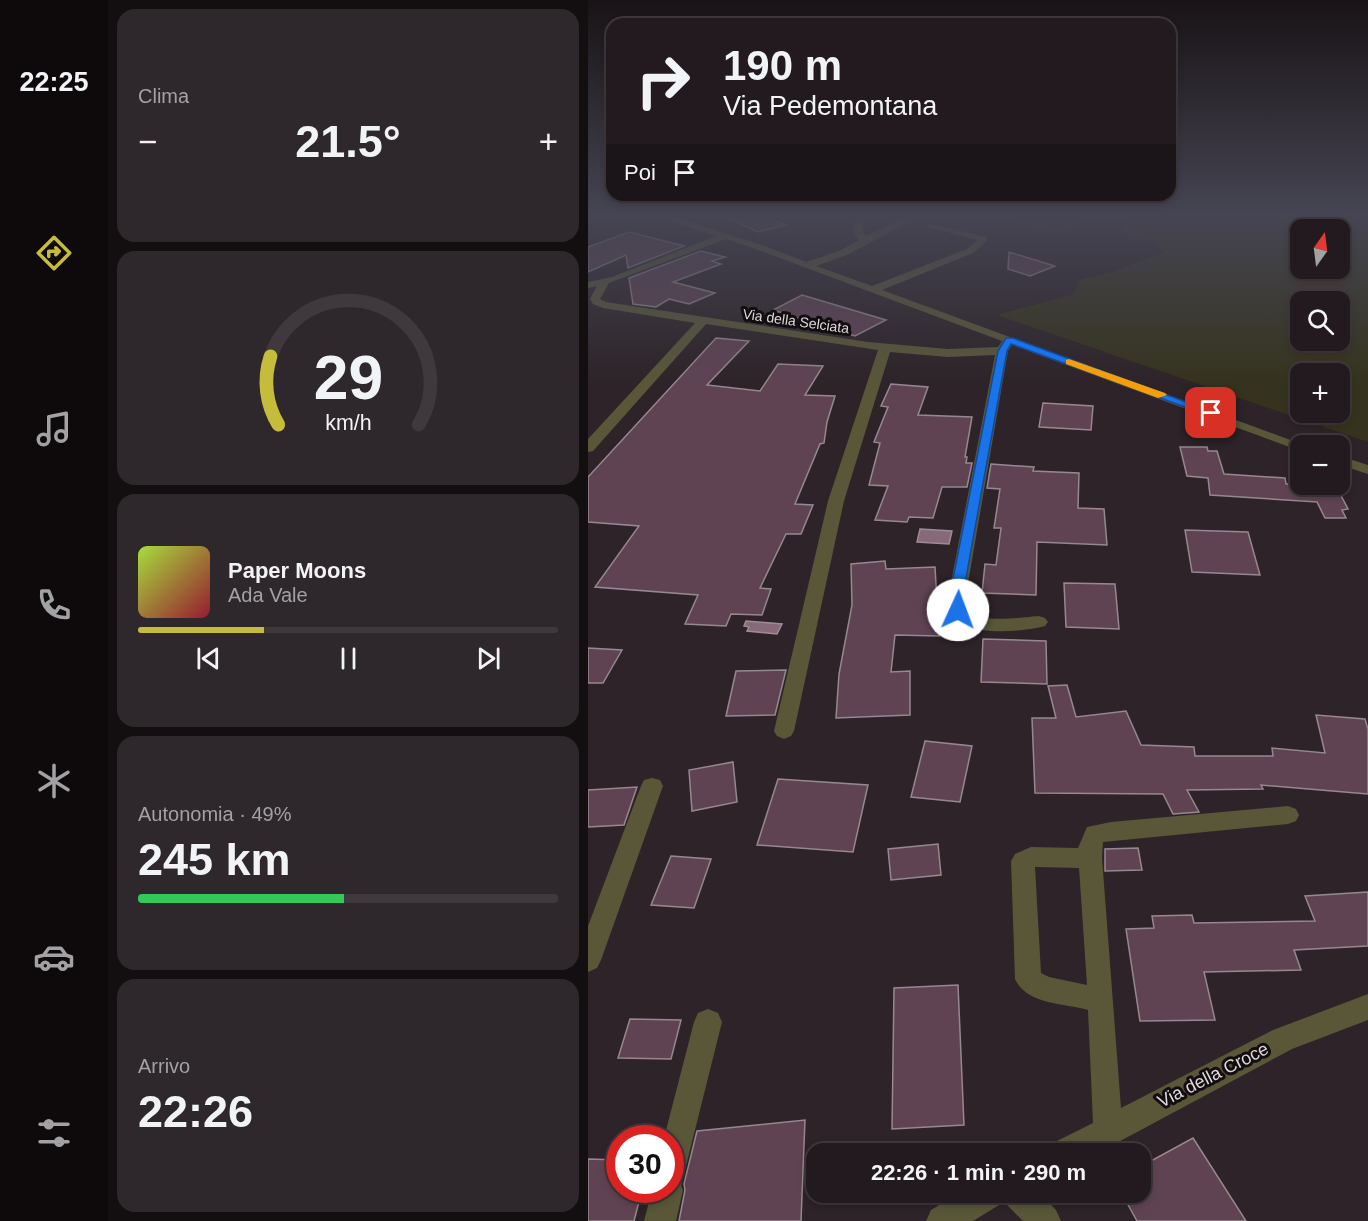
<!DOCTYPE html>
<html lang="it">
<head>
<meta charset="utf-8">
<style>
	body { margin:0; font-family:Arial,sans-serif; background:#2e272b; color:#f1f3f6; height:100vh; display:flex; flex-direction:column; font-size:22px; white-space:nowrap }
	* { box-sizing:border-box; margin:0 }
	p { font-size:20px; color:#a2a1a4 }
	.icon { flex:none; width:33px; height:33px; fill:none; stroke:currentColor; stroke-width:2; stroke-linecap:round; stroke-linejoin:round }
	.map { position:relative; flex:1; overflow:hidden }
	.drawer { display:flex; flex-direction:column; gap:9px; padding:9px; background:#130e10; width:480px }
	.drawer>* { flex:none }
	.hud { position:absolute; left:18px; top:18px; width:570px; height:183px; border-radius:18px; box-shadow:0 3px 9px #0003,0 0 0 2px #3f383c; background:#221a1e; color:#f1f3f6; overflow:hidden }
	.needle { width:39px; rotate:14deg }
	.controls { position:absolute; left:702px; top:219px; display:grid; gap:12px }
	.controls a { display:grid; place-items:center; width:60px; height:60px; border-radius:12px; background:#221a1e; box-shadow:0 3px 9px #0003,0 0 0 2px #3f383c; font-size:30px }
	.speed { position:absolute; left:18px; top:1125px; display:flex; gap:12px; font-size:30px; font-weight:700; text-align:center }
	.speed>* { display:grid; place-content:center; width:78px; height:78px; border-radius:50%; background:#221a1e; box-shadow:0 3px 9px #0003,0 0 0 2px #3f383c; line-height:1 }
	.speed .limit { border:9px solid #d22; background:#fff; color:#111 }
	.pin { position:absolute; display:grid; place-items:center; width:51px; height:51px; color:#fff; margin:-26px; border-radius:12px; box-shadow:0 3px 9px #0006 }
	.me { position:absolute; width:66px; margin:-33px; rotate:2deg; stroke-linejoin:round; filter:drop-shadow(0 0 4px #0008) }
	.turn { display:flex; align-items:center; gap:21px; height:126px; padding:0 18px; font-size:27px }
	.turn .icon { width:78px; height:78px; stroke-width:2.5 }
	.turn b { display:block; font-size:42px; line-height:51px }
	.then { display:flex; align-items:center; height:57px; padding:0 18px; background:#0003; gap:12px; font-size:22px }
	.big { font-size:45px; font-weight:700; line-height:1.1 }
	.drawer .widget { flex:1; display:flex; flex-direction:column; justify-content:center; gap:9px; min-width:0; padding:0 21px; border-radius:18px; background:#2e272b }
	.drawer .dial { align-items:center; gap:0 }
	.dial svg { height:156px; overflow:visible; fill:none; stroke:#3f383c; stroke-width:7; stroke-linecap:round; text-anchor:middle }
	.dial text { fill:#f1f3f6; stroke:none }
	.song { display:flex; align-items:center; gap:18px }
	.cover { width:72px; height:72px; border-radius:9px; background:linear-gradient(135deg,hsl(80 70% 55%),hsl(350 70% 35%)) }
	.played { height:6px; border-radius:3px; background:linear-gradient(90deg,#c6bc3c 30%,#3f383c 30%) }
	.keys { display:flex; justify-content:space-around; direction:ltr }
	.heat { display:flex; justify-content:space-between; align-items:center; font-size:33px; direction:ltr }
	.charge { height:9px; border-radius:4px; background:linear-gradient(90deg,#34c759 49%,#3f383c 0) }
	.trip { position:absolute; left:218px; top:1143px; width:345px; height:60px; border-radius:18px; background:#221a1e; box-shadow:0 3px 9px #0003,0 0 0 2px #3f383c; font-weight:700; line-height:60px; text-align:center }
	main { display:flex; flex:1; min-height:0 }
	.dock { display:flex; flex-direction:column; width:108px; justify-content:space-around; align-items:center; background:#0e0a0c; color:#a2a1a4 }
	.dock .icon { width:42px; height:42px }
	.dock .on { color:#c6bc3c }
	.dock b { font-size:27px; color:#f1f3f6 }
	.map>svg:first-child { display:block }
	.green { fill:#35331d; fill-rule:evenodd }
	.water { fill:#87697a; stroke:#a18a97; stroke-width:1.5 }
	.building { fill:#5f4353; stroke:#95898f; stroke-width:1.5 }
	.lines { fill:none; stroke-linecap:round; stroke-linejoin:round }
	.minor { fill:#595738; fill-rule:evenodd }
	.route { fill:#1a73e8; stroke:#114b97; stroke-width:1.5 }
	.slow { fill:#f59e0b }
	.labels { text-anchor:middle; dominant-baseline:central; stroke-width:6; stroke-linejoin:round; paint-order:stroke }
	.far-street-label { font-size:14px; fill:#dfd8dc; stroke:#120e10 }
	.near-street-label { font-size:18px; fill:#dfd8dc; stroke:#120e10 }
</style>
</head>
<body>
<main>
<nav class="dock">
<b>22:25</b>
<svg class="icon on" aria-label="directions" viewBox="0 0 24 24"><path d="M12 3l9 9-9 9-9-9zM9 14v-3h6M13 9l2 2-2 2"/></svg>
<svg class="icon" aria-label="music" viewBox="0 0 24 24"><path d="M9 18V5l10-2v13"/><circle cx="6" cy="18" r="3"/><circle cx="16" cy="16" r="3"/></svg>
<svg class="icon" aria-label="phone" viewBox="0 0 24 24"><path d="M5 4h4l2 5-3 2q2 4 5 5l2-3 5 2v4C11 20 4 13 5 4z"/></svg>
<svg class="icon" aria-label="climate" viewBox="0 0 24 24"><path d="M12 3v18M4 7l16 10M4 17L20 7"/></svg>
<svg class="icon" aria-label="car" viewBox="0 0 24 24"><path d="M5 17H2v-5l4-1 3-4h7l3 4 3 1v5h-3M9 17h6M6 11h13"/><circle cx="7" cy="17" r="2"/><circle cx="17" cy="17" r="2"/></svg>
<svg class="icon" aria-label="filters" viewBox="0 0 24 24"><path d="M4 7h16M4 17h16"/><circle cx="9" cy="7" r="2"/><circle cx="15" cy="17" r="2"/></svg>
</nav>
<section class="drawer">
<div class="widget"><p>Clima</p>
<div class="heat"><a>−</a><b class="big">21.5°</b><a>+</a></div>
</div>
<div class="widget dial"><svg viewBox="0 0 100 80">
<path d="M14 69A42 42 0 1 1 86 69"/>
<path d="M14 69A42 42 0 0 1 10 34" stroke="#c6bc3c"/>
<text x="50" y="56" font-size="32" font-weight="700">29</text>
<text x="50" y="72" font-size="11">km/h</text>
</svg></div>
<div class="widget">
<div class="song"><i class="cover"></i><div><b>Paper Moons</b><p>Ada Vale</p></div></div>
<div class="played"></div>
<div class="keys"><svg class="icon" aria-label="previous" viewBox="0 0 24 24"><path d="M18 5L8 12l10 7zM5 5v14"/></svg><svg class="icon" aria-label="pause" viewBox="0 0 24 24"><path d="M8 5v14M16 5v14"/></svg><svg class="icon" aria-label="next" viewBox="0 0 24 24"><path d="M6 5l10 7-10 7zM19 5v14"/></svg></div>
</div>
<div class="widget"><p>Autonomia · 49%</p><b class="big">245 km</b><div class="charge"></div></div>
<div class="widget"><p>Arrivo</p><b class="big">22:26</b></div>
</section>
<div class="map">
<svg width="780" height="1221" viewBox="0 0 780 1221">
	<rect width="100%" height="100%" fill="#2d2328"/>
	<!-- green -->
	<g class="green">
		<polygon points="393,214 503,214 474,235"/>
		<path d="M550,214H657L671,217L780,214V442L409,315L486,294L491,280L524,272L575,253L567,242L529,233ZM712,230H752V268H712ZM712,302H752V340H712ZM712,374H752V412H712Z"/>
	</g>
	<!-- water -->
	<g class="water">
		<polygon points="332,529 364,531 361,544 329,542"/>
		<polygon points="158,621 194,624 189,634 159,631 161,627 156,626"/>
	</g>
	<!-- building -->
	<g class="building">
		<polygon points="131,214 172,214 198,225 170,232"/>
		<polygon points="41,232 96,246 40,268 38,255 0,272 0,247"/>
		<polygon points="113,251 137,257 124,261 133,264 85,282 127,293 101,304 81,299 68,307 45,304 41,278"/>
		<polygon points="421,252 467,266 442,276 420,269"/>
		<polygon points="214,295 298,320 267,336 185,310"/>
		<polygon points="128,338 161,341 119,385 172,391 190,364 235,366 217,395 247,396 239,422 236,443 232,444 207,504 225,505 213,534 198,534 172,588 183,589 174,615 143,614 138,626 97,624 110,595 7,587 51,526 0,522 0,477"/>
		<polygon points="303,384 340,387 330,415 384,417 377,457 379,457 378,463 384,463 379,487 354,487 345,518 321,517 319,522 287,520 300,486 281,485 292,443 286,442 300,407 293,406"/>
		<polygon points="455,403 505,406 503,430 451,427"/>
		<polygon points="592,447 619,447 620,451 629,451 636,474 697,478 698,484 747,484 760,509 754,510 758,518 737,518 729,502 622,495 620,478 599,476"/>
		<polygon points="403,464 446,467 445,471 491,473 490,508 516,509 519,545 449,542 448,595 394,593 397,564 408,565 413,528 406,528 412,489 399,488"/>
		<polygon points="597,530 660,532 672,575 604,572"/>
		<polygon points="297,561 298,569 347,567 351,636 307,635 303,672 322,671 322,715 248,718 251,674 264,605 263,564"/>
		<polygon points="476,583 527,584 531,629 478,627"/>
		<polygon points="395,639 458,641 459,684 393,682"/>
		<polygon points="0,648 34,650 15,683 0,683"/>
		<polygon points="198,670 187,715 138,716 148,671"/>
		<polygon points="479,685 488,717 538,711 553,745 606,747 607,756 685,756 684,748 737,753 728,715 777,719 780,729 780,794 673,785 675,789 599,790 611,812 585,814 575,794 447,793 444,718 468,718 460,686"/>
		<polygon points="337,741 384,746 372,802 323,797"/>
		<polygon points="145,762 149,802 104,811 101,770"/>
		<polygon points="190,779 280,785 265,852 169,845"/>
		<polygon points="49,787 36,825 0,827 0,790"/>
		<polygon points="350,844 353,875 303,880 300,849"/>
		<polygon points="550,848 554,870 517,871 517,849"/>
		<polygon points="83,856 123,859 106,908 63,905"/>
		<polygon points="780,892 780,946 706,950 713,970 616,972 627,1020 552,1021 538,929 566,928 564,916 604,915 606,923 727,921 717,896"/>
		<polygon points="370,985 376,1125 304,1129 306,988"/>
		<polygon points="42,1019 93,1020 83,1059 30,1058"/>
		<polygon points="217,1120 213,1221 91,1221 97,1190 96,1184 109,1131"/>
		<polygon points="605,1138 658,1221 549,1221 533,1192 552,1192 552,1167"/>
		<polygon points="0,1159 32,1160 32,1190 54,1190 46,1221 0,1221"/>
	</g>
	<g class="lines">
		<!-- minor -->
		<g class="minor">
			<path d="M64,214H76L171,244L218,262L251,251L271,240L265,232L268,214H277L275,232L278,236L325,214H336L259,255L228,266L284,286L379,249L389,240L339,227V223L399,237V241L385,253L294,290L719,446H712V450L707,449L424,345L420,351L379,589C378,595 376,602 378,608C384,625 436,617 451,616L457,618L460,622L457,626C430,633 358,640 360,598L407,355L360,357L302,352L256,501L206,731L203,736L196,739L189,736L186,731L240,501L290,350L118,324L5,451L0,452V439L107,323L15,308L5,304L2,299L9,286L0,288V282L24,277L128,236ZM138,239L165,248L414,341L410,347L360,349L280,342L18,302L12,299L21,283Z"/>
			<polygon points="752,456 780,465 780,474 752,465"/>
			<polygon points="64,778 72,780 75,786 13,960 9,968 0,972 0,926 53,786 56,780"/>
			<path d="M700,806L708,809L711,815L708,821L700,824L515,842L514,858L533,1108L685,1030L780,994V1020L704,1049L508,1154H461L465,1143L505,1123L500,1010C476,1003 439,1005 427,979L423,861L427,854L443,847L490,848L499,827L523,822ZM447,867L491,868L499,985L461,977L453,973Z"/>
			<polygon points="120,1009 130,1013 134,1022 93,1186 95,1190 88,1221 56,1221 64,1190 82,1190 82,1138 76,1138 106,1022 110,1013"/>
			<polygon points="373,1192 451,1192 468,1210 473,1221 435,1221 416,1202 385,1221 338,1221 343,1210"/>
		</g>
	</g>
	<!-- sky -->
	<linearGradient id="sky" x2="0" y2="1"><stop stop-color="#191316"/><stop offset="0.56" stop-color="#464553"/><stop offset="1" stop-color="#464553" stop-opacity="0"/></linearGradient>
	<rect width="780" height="385" fill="url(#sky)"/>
	<!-- route -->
	<polygon class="route" points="418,338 425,338 628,413 619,415 423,344 419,351 376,589 377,610 370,615 363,610 363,589 410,351"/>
	<!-- slow -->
	<polygon class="slow" points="481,359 577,393 579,395 570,398 478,364 478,360"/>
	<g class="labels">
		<!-- far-street labels -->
		<g class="far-street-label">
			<text transform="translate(208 321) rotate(8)">Via della Selciata</text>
		</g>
		<!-- near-street labels -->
		<g class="near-street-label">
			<text transform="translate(625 1075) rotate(-27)">Via della Croce</text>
		</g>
	</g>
</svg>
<div class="controls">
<a><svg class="needle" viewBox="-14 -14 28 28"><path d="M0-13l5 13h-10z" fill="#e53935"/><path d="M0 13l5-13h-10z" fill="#a2a1a4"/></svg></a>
<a><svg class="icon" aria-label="search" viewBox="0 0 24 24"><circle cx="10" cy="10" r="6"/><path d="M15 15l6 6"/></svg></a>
<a>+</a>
<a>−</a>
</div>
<div class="speed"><div class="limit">30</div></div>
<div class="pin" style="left:623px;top:413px;background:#d93025"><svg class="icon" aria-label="arrive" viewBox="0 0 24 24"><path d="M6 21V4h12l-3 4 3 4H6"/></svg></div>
<svg class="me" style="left:370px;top:610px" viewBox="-20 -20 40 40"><circle r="19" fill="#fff"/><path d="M0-13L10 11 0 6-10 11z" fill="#1a73e8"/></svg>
<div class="trip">22:26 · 1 min · 290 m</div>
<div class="hud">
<div class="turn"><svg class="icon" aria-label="right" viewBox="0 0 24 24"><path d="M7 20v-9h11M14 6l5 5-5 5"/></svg><div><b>190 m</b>Via Pedemontana</div></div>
<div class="then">Poi<svg class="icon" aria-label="arrive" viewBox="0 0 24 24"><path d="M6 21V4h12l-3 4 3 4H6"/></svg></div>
</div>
</div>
</main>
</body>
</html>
